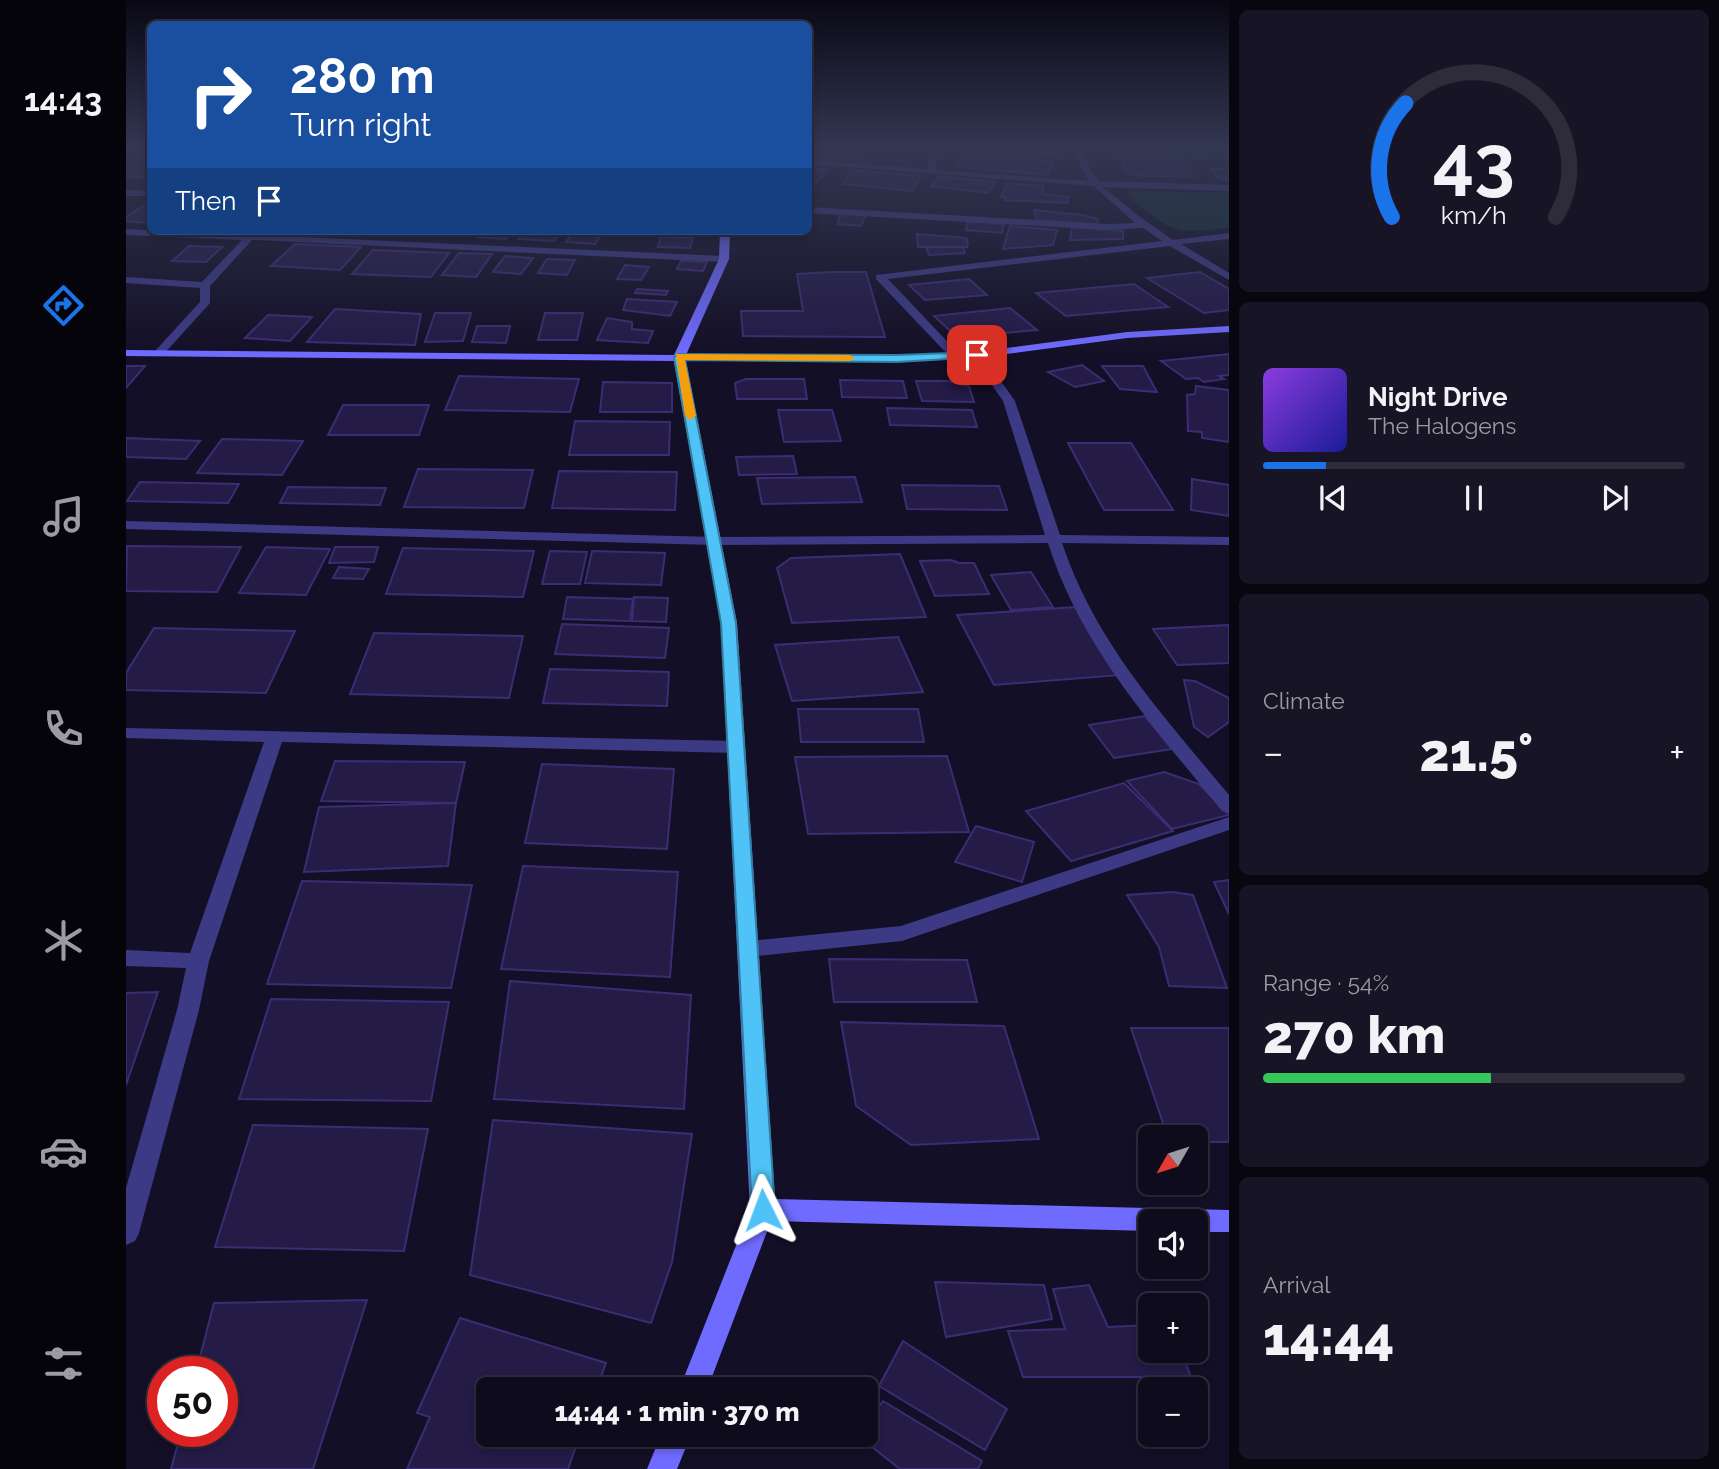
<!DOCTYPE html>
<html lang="en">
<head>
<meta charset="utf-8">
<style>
	body { margin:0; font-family:Raleway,sans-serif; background:#171425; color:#f1f3f6; height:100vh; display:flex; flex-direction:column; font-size:26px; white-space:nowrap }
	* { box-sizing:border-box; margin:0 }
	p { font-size:23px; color:#9b9ba3 }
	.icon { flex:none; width:38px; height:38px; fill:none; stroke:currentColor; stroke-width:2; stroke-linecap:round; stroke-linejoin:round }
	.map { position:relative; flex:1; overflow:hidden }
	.details { display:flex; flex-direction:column; gap:10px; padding:10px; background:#08060f; width:490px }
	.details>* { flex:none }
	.guide { position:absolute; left:21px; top:21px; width:665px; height:214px; border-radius:10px; box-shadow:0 4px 10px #0003,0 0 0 2px #2e2b3b; background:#1a4fa0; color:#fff; overflow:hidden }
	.needle { width:46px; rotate:231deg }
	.controls { position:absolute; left:1012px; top:1125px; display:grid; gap:14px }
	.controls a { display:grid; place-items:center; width:70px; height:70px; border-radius:10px; background:#0e0b1c; box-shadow:0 4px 10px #0003,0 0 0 2px #2e2b3b; font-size:35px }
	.speed { position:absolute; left:21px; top:1356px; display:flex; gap:14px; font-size:35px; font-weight:700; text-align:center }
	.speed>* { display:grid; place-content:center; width:91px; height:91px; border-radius:50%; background:#0e0b1c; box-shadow:0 4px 10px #0003,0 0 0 2px #2e2b3b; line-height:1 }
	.speed .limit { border:10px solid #d22; background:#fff; color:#111 }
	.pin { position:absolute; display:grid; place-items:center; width:60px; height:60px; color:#fff; margin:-30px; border-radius:14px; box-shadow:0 4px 10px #0006 }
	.me { position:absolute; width:77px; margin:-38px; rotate:357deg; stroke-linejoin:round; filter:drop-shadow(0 0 5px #0008) }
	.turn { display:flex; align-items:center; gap:24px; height:147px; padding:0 28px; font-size:32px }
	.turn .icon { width:91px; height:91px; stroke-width:2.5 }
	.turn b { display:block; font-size:49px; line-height:60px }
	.then { display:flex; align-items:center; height:66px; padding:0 28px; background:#0003; gap:14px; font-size:26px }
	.big { font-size:52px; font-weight:800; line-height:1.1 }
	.details .card { flex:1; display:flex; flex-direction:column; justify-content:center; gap:10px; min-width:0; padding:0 24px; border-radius:10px; background:#171425 }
	.details .dial { align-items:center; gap:0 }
	.dial svg { height:182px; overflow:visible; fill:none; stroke:#2e2b3b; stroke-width:7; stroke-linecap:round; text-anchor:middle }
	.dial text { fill:#f1f3f6; stroke:none }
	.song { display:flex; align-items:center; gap:21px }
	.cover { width:84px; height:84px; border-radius:10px; background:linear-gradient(135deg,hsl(270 70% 55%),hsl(240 70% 35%)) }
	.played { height:7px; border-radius:4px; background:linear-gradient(90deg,#1a73e8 15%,#2e2b3b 15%) }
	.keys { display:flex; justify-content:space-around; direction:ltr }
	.heat { display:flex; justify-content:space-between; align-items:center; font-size:38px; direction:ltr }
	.charge { height:10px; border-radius:5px; background:linear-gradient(90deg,#34c759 54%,#2e2b3b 0) }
	.trip { position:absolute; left:350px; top:1377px; width:402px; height:70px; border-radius:10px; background:#0e0b1c; box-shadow:0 4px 10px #0003,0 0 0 2px #2e2b3b; font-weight:800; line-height:70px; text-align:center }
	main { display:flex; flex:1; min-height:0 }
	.menu { display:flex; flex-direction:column; width:126px; justify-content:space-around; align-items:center; background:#06040b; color:#9b9ba3 }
	.menu .icon { width:49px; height:49px }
	.menu .selected { color:#1a73e8 }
	.menu b { font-size:32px; color:#f1f3f6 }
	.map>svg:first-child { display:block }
	.green { fill:#12302f }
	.building { fill:#241b47; stroke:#3b2d73; stroke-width:2 }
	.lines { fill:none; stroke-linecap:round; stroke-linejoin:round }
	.street { fill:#3d3a85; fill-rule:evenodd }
	.secondary { fill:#6f6bff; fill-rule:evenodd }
	.route { fill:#4fc3f7; stroke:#337fa1; stroke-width:2 }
	.slow { fill:#f59e0b }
</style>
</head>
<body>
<main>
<nav class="menu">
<b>14:43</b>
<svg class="icon selected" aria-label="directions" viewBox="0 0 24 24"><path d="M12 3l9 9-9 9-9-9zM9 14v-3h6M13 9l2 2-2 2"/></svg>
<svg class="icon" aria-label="music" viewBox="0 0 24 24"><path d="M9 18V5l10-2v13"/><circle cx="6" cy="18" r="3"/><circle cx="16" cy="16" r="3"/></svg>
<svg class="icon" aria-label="phone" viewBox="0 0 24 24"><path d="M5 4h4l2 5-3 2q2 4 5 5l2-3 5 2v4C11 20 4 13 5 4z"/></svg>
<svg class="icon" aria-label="climate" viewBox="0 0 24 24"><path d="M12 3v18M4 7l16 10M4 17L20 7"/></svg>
<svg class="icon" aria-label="car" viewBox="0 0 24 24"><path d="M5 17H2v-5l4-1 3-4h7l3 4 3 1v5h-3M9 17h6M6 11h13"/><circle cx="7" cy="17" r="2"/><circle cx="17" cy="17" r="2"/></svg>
<svg class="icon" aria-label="filters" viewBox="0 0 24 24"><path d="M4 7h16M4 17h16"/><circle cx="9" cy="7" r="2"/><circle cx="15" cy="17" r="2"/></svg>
</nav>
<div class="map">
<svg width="1103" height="1469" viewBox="0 0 1103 1469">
	<rect width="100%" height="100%" fill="#130f26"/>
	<!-- green -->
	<g class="green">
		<polygon points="964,147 1103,147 1103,158 967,155"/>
		<path d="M1005,191L1103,193V228C1043,234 1047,232 1001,195Z"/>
	</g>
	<!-- building -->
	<g class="building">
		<polygon points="682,147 740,147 731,159 682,155"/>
		<polygon points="902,147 940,148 940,155 902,153"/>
		<polygon points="840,154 927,162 922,175 832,167"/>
		<polygon points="1001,156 1054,159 1067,177 1004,175 994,158 1002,158"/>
		<polygon points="15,158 24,159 24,178 0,177 0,164 5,165"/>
		<polygon points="682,168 702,170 690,183 682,182"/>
		<polygon points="1085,169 1103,169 1103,180 1093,179"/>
		<polygon points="725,170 795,176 786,191 717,184"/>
		<polygon points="813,176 869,182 862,193 805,186"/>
		<polygon points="881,183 918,186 916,194 943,197 941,203 879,200 880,198 875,197"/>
		<polygon points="23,202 24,223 0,221 0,217"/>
		<polygon points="908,210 957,215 972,219 971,225 910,220"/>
		<polygon points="714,214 740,215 735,226 712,224"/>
		<polygon points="842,221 878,224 876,233 840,230"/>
		<polygon points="884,226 931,230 927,245 877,249"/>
		<polygon points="946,227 997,231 997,239 944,240"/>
		<polygon points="274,231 338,231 334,236 272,234"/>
		<polygon points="354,231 386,231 380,239 351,237"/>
		<polygon points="399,231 436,231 428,241 393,239"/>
		<polygon points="449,231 459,231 477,232 469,244 440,242"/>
		<polygon points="791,234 840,238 842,243 841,247 792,247"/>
		<polygon points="535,237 567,238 564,248 532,247"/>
		<polygon points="169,244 235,247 214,270 145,266"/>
		<polygon points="63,246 96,247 80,262 46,261"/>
		<polygon points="800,247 837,247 839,253 803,255"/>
		<polygon points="247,250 323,253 305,277 226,274"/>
		<polygon points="333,253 366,254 350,277 316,275"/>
		<polygon points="379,256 407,258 395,274 367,272"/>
		<polygon points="421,259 449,260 441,275 412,273"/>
		<polygon points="555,261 581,262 577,271 551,269"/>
		<polygon points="499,265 523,267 515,280 491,279"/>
		<polygon points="706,272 740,272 759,337 617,336 615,311 677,311 671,274"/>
		<polygon points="1074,272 1103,289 1103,310 1078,313 1021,278"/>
		<polygon points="843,279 861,295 799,300 783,285"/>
		<polygon points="1008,284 1042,307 940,316 910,293"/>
		<polygon points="511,289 542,291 540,295 509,293"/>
		<polygon points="501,299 551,302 544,316 497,310"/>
		<polygon points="884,308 911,330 831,337 808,316"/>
		<polygon points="209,309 295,314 289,345 181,342"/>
		<polygon points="309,313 345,313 337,341 299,342"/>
		<polygon points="419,313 457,313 451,340 412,340"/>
		<polygon points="142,315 186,317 164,341 119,338"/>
		<polygon points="481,318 506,322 506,329 527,331 522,343 471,340"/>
		<polygon points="351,326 384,326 380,343 346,342"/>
		<polygon points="1103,354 1103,375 1093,376 1098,379 1078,382 1072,378 1060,379 1035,361"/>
		<polygon points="956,365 978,381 949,387 922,372"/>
		<polygon points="0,366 19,366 0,388"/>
		<polygon points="976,366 1017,366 1031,392 994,389"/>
		<polygon points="333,376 453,379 444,412 319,410"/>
		<polygon points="620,379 678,379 681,399 611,399 609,383"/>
		<polygon points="714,380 777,381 781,398 716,397"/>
		<polygon points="790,381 822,381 843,386 848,402 796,401"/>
		<polygon points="477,382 546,383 546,412 474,412"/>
		<polygon points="1070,386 1103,390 1103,442 1076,438 1076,432 1062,431 1061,395 1069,394"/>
		<polygon points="217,405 303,405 293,435 202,435"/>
		<polygon points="761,408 846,410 851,427 764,425"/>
		<polygon points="652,410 706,410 715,441 658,442"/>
		<polygon points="449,421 544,422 543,455 443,455"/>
		<polygon points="0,438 74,441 60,459 0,457"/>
		<polygon points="96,439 177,441 156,475 71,473"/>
		<polygon points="942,443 1005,443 1047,510 978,510"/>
		<polygon points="667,456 671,474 613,475 610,457"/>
		<polygon points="292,469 407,470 398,508 278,507"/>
		<polygon points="433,471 551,472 549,510 426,508"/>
		<polygon points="729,477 736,502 636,504 631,478"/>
		<polygon points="1066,479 1103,485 1103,516 1065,510"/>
		<polygon points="14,482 113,484 102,503 1,501"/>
		<polygon points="776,485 873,486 881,510 781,509"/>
		<polygon points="162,487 260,488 254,505 154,503"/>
		<polygon points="1,546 115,547 91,592 0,591"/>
		<polygon points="140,547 204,549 180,595 113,593"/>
		<polygon points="209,547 252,547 248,562 203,563"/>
		<polygon points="277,548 408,551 397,597 260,594"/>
		<polygon points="424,551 461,552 454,584 416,584"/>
		<polygon points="466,551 539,553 535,585 459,583"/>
		<polygon points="774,554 800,617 666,623 651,568 665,558"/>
		<polygon points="825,560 833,563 848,563 863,594 809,596 794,561"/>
		<polygon points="213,567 243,569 237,579 207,578"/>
		<polygon points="905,572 927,607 885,610 865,575"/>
		<polygon points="441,597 507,599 504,621 437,619"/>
		<polygon points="508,597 542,598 540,622 506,621"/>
		<polygon points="950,607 995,675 868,685 831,615"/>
		<polygon points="436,624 543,628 539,658 429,654"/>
		<polygon points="1103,625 1103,663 1051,665 1027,629"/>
		<polygon points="28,628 169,631 140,693 0,690 0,673"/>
		<polygon points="248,633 397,636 383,698 224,694"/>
		<polygon points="772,637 797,692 666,701 649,645"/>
		<polygon points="424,669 543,672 541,706 417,703"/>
		<polygon points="1058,680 1069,681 1103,698 1103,722 1082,737 1068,727"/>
		<polygon points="672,709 792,709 798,742 675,742"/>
		<polygon points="1019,716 1046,749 988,758 963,725"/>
		<polygon points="821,756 843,832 682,834 669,757"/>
		<polygon points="209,761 339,762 330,803 195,801"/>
		<polygon points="416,764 548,769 541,849 399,843"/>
		<polygon points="1038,772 1073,784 1103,815 1046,829 1001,781"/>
		<polygon points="998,783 1047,831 945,861 900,811"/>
		<polygon points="330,803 322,866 178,872 193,807"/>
		<polygon points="850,826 908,842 896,882 829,862"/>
		<polygon points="397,866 552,872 544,977 375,969"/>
		<polygon points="1103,880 1103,914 1088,882"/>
		<polygon points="176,881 346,885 325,988 141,984"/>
		<polygon points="1046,892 1067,895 1101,988 1043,986 1033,947 1001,895"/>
		<polygon points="703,959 841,960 851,1002 708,1002"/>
		<polygon points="384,981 565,995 558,1109 368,1099"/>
		<polygon points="32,992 0,1085 0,993"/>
		<polygon points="145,999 323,1002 305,1101 113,1099"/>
		<polygon points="715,1022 878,1026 913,1139 785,1145 730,1106"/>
		<polygon points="1005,1028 1103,1028 1103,1142 1069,1142 1069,1138 1042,1138"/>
		<polygon points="367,1120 566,1134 546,1262 525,1323 344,1275"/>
		<polygon points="127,1125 302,1129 278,1251 89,1247"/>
		<polygon points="809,1282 918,1285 926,1319 820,1337"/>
		<polygon points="963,1285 982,1327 1024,1325 1024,1351 1055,1351 1065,1377 897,1377 882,1331 939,1329 927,1289"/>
		<polygon points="241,1300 187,1469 45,1469 55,1432 96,1432 96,1372 70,1372 88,1303"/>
		<polygon points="334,1318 480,1363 470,1390 362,1390 362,1435 454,1435 442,1469 281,1469 304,1417 291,1413"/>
		<polygon points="777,1341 881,1409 859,1450 753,1386"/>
		<polygon points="757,1401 856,1461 852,1469 774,1469 732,1436 740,1435 740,1425"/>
	</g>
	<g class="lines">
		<!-- street -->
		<g class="street">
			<polygon points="806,147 814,147 809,170 963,181 956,170 948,147 956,147 964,170 973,181 1103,185 1103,191 977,187 1014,217 1047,240 1103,233 1103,239 1055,244 1103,273 1103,280 1044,246 762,279 835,356 825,358 750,279 750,275 1036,241 1017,228 982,230 682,213 682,207 982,224 1009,223 968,186 682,164 682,160 801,169"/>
			<polygon points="0,190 24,191 24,196 0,196"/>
			<polygon points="0,229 121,235 125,231 131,231 131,235 598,256 603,259 598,262 126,240 84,286 84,303 37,355 29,355 29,351 74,302 74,288 0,283 0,277 76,282 116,240 0,235"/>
			<path d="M851,352L855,353L889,401L934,535L1103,537V545L936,543C970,644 1037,715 1103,795V813L1096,811C1029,728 955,648 922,543L588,545L0,529V521L588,537L919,535L877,401L845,355Z"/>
			<polygon points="0,728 610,741 619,747 610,753 156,742 83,961 73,1010 13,1233 9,1241 0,1245 0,1188 51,1010 60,968 0,966 0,950 64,953 138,742 0,738"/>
			<polygon points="1103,817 1103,830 776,941 622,957 615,955 611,949 615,943 622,941 775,926"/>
		</g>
		<!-- secondary -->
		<g class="secondary">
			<polygon points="594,231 604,231 603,259 560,355 771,355 851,352 1001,332 1103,326 1103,332 1001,338 851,358 771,361 560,361 611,623 649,1199 1103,1210 1103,1232 1069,1232 1069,1222 1024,1222 1024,1231 645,1221 581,1390 553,1390 624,1210 595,623 548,361 0,356 0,350 548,355 593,259"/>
			<polygon points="535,1435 565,1435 551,1469 521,1469"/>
		</g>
	</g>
	<!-- sky -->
	<linearGradient id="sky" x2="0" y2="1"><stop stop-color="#0a0815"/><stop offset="0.42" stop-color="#333752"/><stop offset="1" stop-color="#333752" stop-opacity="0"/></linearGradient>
	<rect width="1103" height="353" fill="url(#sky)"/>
	<!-- route -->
	<polygon class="route" points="851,352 856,355 855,357 771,362 559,360 610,623 649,1210 645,1217 637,1220 629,1217 626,1210 595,623 548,357 553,354 771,355"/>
	<!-- slow -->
	<polygon class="slow" points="550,354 724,355 729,358 724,361 559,360 570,416 564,420 559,416"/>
</svg>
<div class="controls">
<a><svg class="needle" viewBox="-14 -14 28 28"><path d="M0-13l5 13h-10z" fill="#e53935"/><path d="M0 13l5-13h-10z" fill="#9b9ba3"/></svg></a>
<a><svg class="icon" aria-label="sound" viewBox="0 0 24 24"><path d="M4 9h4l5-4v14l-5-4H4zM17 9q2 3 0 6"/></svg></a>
<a>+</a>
<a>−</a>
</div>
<div class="speed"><div class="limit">50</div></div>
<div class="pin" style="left:851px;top:355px;background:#d93025"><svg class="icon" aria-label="arrive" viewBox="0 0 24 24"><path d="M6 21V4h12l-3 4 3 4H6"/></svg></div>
<svg class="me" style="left:637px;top:1210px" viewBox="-20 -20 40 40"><path d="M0-17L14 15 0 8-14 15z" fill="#4fc3f7" stroke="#fff" stroke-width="4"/></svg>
<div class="trip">14:44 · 1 min · 370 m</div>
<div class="guide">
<div class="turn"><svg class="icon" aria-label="right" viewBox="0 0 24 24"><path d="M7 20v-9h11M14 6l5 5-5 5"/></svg><div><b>280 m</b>Turn right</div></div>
<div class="then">Then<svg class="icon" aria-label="arrive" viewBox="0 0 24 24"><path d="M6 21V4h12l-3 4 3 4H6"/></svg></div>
</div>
</div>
<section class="details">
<div class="card dial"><svg viewBox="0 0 100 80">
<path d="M14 69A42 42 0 1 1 86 69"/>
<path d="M14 69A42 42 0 0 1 20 19" stroke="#1a73e8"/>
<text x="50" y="56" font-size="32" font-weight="700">43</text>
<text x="50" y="72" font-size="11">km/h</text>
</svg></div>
<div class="card">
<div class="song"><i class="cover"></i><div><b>Night Drive</b><p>The Halogens</p></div></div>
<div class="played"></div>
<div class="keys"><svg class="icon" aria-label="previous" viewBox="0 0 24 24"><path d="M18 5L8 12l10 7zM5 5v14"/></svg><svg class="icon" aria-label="pause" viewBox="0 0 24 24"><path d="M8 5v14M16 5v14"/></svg><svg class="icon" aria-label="next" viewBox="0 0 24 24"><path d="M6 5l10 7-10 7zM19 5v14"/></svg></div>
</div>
<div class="card"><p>Climate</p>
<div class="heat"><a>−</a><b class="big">21.5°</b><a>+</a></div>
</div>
<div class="card"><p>Range · 54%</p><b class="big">270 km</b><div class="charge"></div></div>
<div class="card"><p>Arrival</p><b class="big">14:44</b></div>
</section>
</main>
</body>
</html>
